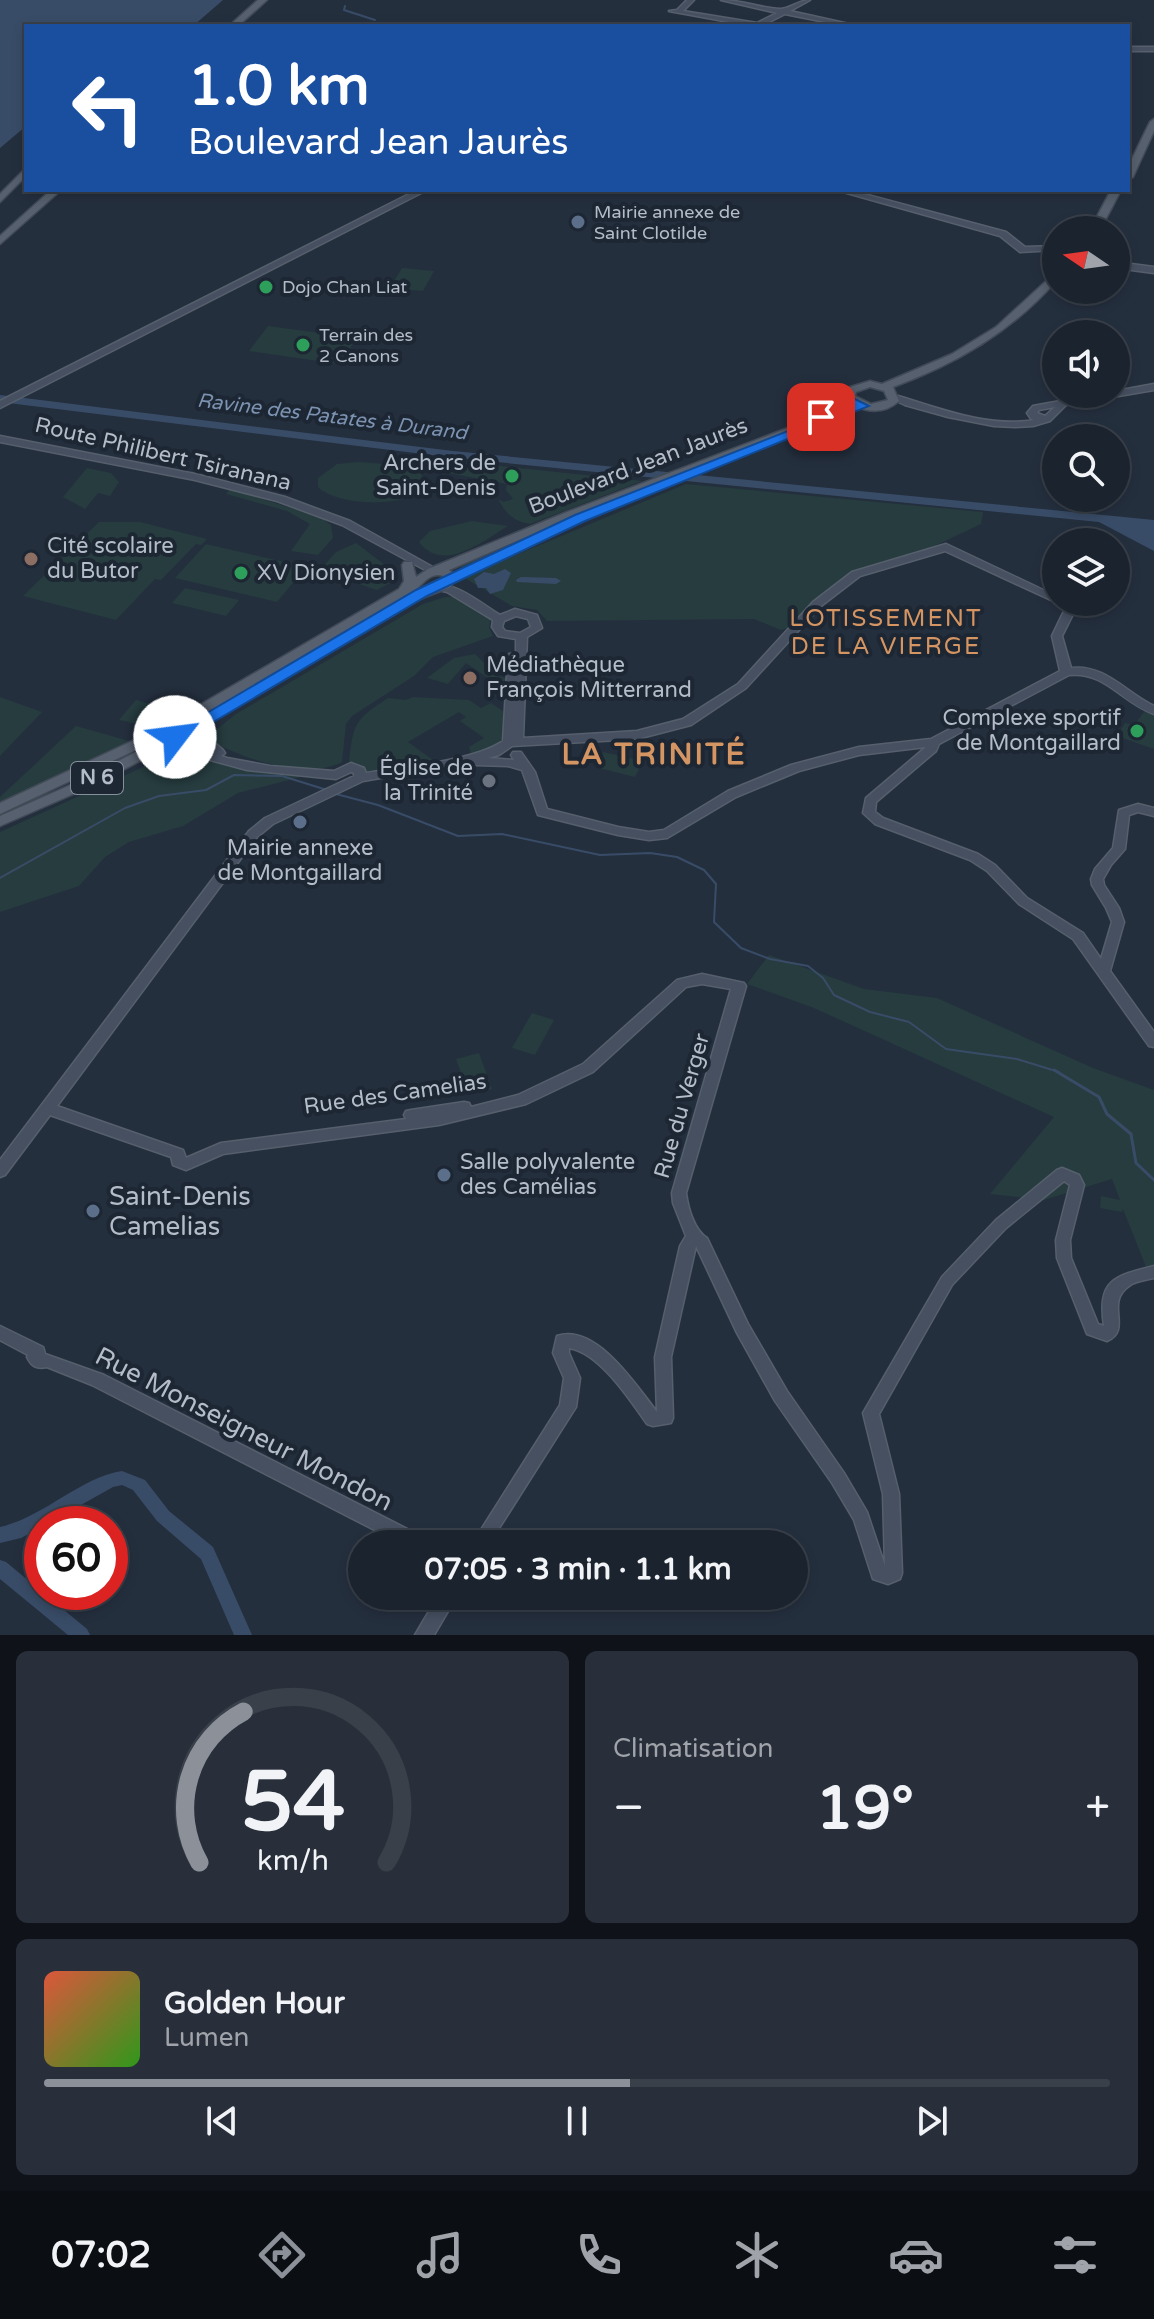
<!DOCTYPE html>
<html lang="fr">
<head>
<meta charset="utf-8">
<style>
	body { margin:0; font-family:"Varela Round",sans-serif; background:#282f3a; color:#f1f3f6; height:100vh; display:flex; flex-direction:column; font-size:30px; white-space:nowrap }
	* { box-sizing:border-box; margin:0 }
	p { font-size:26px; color:#a0a4aa }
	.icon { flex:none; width:44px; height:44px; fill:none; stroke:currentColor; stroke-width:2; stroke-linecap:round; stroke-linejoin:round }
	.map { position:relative; height:1635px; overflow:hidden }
	.details { display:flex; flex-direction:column; gap:16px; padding:16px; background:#0f1319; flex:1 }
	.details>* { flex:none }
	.guide { position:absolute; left:24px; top:24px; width:1106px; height:168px; border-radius:0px; box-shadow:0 4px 12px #0003,0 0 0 2px #39404a; background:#1a4fa0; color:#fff; overflow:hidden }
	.needle { width:52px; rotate:283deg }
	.controls { position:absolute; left:1042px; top:216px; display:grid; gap:16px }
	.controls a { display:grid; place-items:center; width:88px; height:88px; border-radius:50%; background:#1b232e; box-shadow:0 4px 12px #0003,0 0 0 2px #39404a; font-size:40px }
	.speed { position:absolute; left:24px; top:1506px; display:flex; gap:16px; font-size:40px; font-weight:700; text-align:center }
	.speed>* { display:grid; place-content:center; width:104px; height:104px; border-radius:50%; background:#1b232e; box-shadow:0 4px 12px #0003,0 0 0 2px #39404a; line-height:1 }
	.speed .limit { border:12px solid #d22; background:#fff; color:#111 }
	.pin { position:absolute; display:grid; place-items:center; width:68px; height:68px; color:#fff; margin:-34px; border-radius:16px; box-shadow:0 4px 12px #0006 }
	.me { position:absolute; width:88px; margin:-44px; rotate:60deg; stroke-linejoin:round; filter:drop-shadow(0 0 6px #0008) }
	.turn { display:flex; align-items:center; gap:28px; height:168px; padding:0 32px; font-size:36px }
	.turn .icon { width:104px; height:104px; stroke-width:2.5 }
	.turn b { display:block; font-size:56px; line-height:68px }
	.big { font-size:60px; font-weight:700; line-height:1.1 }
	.details .tile { flex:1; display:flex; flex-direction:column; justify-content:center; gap:12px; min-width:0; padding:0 28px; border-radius:12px; background:#282f3a }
	.details .dial { align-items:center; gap:0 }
	.dial svg { height:208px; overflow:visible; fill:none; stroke:#39404a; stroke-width:7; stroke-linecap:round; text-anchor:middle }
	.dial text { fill:#f1f3f6; stroke:none }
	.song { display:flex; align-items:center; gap:24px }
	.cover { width:96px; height:96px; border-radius:12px; background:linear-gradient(135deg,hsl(10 70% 55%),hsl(110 70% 35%)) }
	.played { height:8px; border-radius:4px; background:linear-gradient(90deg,#8c9099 55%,#39404a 55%) }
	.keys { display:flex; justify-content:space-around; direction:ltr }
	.heat { display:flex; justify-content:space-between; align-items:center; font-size:44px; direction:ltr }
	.details .tiles { flex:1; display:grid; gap:16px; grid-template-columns:1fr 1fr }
	.tile:last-child { grid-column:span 2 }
	.trip { position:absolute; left:348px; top:1530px; width:460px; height:80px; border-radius:40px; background:#1b232e; box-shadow:0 4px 12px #0003,0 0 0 2px #39404a; font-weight:700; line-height:80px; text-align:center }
	.menu { display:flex; height:128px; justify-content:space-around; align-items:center; background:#0b0e12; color:#a0a4aa }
	.menu .icon { width:56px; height:56px }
	.menu .selected { color:#8c9099 }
	.menu b { font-size:36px; color:#f1f3f6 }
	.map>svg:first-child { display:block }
	.green { fill:#263c3f }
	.water { fill:#394c67 }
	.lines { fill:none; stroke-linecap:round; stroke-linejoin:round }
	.stream-far1 { stroke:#394c67; stroke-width:2 }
	.stream { stroke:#394c67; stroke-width:3 }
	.river { fill:#394c67; fill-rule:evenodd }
	.secondary-casing { stroke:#565f6c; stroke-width:3 }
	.primary-casing { stroke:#414a57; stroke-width:3 }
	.secondary { fill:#465061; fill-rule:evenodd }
	.primary { fill:#56606e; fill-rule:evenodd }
	.route { fill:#1a73e8; stroke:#114b97; stroke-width:2 }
	.service-dot { fill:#5c6f8a; stroke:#1d2633; stroke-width:3 }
	.leisure-dot { fill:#2e9e5b; stroke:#1d2633; stroke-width:3 }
	.education-dot { fill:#8d6e63; stroke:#1d2633; stroke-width:3 }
	.worship-dot { fill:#6b7280; stroke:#1d2633; stroke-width:3 }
	.labels { text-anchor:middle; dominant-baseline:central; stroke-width:8; stroke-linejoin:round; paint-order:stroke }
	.far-poi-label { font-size:18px; fill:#b4bcc9; stroke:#1d2633; text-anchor:start }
	.far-water-label { font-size:20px; font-style:italic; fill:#7c92b1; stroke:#1d2633 }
	.shield { fill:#1d2633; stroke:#878f9c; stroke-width:2 }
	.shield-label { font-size:20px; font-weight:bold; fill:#b4bcc9 }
	.street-label { font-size:22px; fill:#b4bcc9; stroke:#1d2633 }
	.poi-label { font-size:22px; fill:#b4bcc9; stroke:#1d2633; text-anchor:start }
	.neighbourhood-label { font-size:24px; letter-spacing:2px; fill:#d59563; stroke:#1d2633 }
	.near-poi-label { font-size:26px; fill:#b4bcc9; stroke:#1d2633; text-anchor:start }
	.near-street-label { font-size:26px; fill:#b4bcc9; stroke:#1d2633 }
	.district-label { font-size:30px; font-weight:bold; letter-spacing:2px; fill:#d59563; stroke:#1d2633 }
</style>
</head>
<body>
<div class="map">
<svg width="1154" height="1635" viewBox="0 0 1154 1635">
	<rect width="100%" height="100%" fill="#242f3e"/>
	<!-- green -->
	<g class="green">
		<polygon points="402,268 434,271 423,291 390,288"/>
		<polygon points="268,326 357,338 339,364 249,351"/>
		<polygon points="852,404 855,406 788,436 593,510 462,568 459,566 591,508"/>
		<path d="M444,460L642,481L530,524C514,522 505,513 498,499L504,502L513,499L506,490L507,484L443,472Z"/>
		<path d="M359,462L399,465L421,473L425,486C409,509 336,506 318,487V478L337,464Z"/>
		<polygon points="87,468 111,473 119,482 110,496 98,493 85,509 63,497"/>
		<polygon points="686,484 983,512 981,524 907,559 861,568 819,599 790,627 781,630 754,619 547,621 537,610 512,606 463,577"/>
		<polygon points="230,489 320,517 331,525 333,538 318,555 291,551 310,524 287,511 226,494"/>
		<path d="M472,521L508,526C483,541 443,574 419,542L430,531Z"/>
		<polygon points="99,522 140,522 207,539 201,545 196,544 161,580 155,579 116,620 23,596"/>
		<polygon points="356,543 389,568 390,583 377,590 319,571 336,552"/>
		<polygon points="206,544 306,567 277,602 175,578"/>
		<polygon points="185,588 239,600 226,616 172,603"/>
		<path d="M445,597H456L491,617L489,627L493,636L433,657L414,676L352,716L346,724L342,762C309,780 236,759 207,737L236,714L423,604Z"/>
		<polygon points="475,654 497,676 509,679 507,687 504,689 466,663 448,684 427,678 454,658"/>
		<polygon points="0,697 42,712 0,756"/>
		<path d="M413,697L469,700L481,708L491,703L503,711L505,738L492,751L471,754L469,747L484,738L460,721L466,717L459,712L408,742L433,760L365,773L349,763C353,724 354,720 388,698L406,700Z"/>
		<polygon points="136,700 161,707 145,726 119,720"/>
		<polygon points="1144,712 1154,714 1154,749 1117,736 1125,723 1134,725"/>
		<polygon points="76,726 133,742 0,803 0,797"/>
		<polygon points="187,747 234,767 304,776 238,793 183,826 129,842 105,857 79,886 0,912 0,832"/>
		<polygon points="603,752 643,761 635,777 595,767"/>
		<polygon points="769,955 864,989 937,998 1093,1068 1154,1090 1154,1269 1146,1267 1123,1209 1122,1212 1100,1208 1101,1196 1120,1200 1112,1179 1044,1200 990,1194 1054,1117 814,1008 747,984"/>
		<polygon points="532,1013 554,1020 535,1055 512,1048"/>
		<polygon points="479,1053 492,1089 469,1095 456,1059"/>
	</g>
	<!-- water -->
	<g class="water">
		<polygon points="0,0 223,0 193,26 26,26 26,126 0,148"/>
		<polygon points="0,395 453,451 1154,520 1154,551 1099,522 456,458 0,402"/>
		<polygon points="505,569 511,573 503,590 490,594 486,588 478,588 474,579 484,572 494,574"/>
	</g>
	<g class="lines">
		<!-- stream-far1 -->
		<g class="stream-far1">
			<polyline points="345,6 344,10 375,20"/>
			<polyline points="336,794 378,805 458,836 502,834 600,855 650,853 677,857 704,870 716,884 714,922 741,948 770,959 808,966 823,978 834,995 870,1012 909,1022 946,1049 1017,1059 1059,1072"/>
			<polyline points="0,878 125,808 159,796 206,790 234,775 282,776 327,790"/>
		</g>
		<!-- stream -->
		<polyline class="stream" points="1054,1070 1099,1097 1107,1114 1131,1134 1136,1163 1154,1180"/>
		<!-- river -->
		<g class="river">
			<polygon points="521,577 556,578 561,581 556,584 517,582 516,580"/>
			<path d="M122,1471L145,1480L169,1511L213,1547L252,1635H234L201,1559L157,1521L133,1490L122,1485L113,1487L47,1524H42V1527L21,1538L0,1543V1527C44,1517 79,1478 122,1471Z"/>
			<polygon points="0,1560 6,1562 87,1629 90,1635 68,1635 0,1579"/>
		</g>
		<!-- secondary casing -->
		<g class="secondary-casing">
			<g id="secondary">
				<path d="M687,0H694L683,11L757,23L777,13L721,0C741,0 760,8 780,9C790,9 799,0 810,0L790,11L858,26H845L785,14L761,26H751L669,11L677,10Z"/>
				<rect x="1128" y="47" width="26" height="4"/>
				<polygon points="417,190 427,190 0,408 0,401"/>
				<polygon points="836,190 849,190 1006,232 1025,247 1056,246 1056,250 1020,252 1000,236"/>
				<polygon points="1116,262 1154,267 1154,273 1116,268"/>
				<path d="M1154,384V390L1066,405L1050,421L1033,426L1015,427L994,426L948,417L905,405L890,398L895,395C938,408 988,428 1034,420L1031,419L1027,413L1033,406L1099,394H1116V391ZM1055,407L1045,416L1037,413L1039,410Z"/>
				<polygon points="0,436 195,474 285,497 350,521 438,570 437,572 429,572 342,525 277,501 195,480 0,442"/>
				<path d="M946,544L1056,596V602L1076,604L1077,606L1062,636L1071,668C1105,664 1125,692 1154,706V714C1122,703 1105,671 1069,675L939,744L936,751L876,802L875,812L883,818L978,854L995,865L1027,898L1083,933L1101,959L1112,922L1106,908L1092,885L1091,879L1095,869L1113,848L1119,810L1138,804L1154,808V816L1138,812L1129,815L1125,849L1111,865L1103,879L1104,885L1119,908L1124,922L1110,971L1154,1032V1047L1149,1046L1073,939L1019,904L987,871L970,860L875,824L863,813L866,798L926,747L859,755L799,771L736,797L667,838L649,840L618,835L538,815L522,770L508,766L476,765L471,762L363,781L273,824L257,837L57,1106L183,1150L186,1158L221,1143L406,1119L404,1115L406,1111L411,1110L464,1102L469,1103L471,1107L518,1095L583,1064L677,980L702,974L744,983L746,986L686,1193C688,1208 694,1230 707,1238L748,1324L787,1391L844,1473L867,1512L885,1566L883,1494L863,1413L942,1277L996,1220L1057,1170L1062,1168L1079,1175L1084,1185L1070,1240L1071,1258L1098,1324L1104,1326C1097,1280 1114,1276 1154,1266V1278C1146,1280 1135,1281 1129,1286C1104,1303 1133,1330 1107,1341L1087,1334L1057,1258L1056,1240L1070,1185L1064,1181L1006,1228L952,1285L879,1414L899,1494L902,1573L900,1579L888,1584L873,1579L854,1520L832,1483L775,1401L737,1333L696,1246L671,1357L673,1418L671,1423L653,1426L647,1424C630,1400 600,1353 569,1348V1353L580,1378L576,1407L489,1544H472L560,1405L564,1378L553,1353L557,1336C596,1323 636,1385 657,1412L655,1357L680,1246L686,1236L673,1203L672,1193L731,989L702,984L686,987L593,1072L526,1104L439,1125L223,1154L186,1170L173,1165L171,1157L50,1115L5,1175L0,1177V1160L249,831L265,818L354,776V773L351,772L336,779L247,770L199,757L180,747L164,734L162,731L164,728H172L188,742L211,753L176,722L178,719H186L223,750L225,753L221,756L227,758L270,766L334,771L351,763L364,768L366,773C403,767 474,761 503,741L508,656L509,654L516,653V639L498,636L492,627L493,620L447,592L435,589L434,587L435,585C458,583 480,603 500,615L515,609L537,615L542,628L527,637L523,738L637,731L683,719L738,684L813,602L852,572ZM945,551L1066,607L1052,636L1060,671L931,739L859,747L791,765L728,791L664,830L649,832L618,827L547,809L535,772L521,752H513L511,755L514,760L488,758L499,755L512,746L637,739L691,725L746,688L821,606L860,576ZM516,616L528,619L531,627L520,633L505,631L502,627L504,621Z"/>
				<path d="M0,1326L43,1347L45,1354L104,1375L425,1538L427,1544H402L92,1385L47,1367C36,1369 32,1367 27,1357L28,1355L0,1340Z"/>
				<polygon points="438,1596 457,1596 434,1635 415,1635"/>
			</g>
		</g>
		<!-- primary casing -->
		<g class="primary-casing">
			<g id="primary">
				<polygon points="258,0 267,0 238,26 229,26"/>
				<polygon points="1154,119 1154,131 1133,177 1128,180 1128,167 1150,122"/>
				<polygon points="26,168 26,176 0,202 0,194"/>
				<polygon points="51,190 61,190 0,244 0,236"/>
				<polygon points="1111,190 1121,190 1100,230 1090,230"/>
				<path d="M1056,272V281C1011,332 956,364 893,387L899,401C886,413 870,413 854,406L796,432L575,516L449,570L455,575L451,587L422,598L180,740L94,785L0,826V816L84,779L170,734L414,592L441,582L443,576C431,571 423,584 414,591L172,733L0,814V803L162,727L399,589L404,581L402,565L404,562H412L416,577L428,569L567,512L788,428L847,401L844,397L847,388L870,381L882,384L952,354L996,327ZM870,387L884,391L888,400L871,404L855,396L856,392Z"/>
			</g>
		</g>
		<!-- secondary -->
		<use href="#secondary" class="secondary"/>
		<!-- primary -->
		<use href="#primary" class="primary"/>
	</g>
	<!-- route -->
	<polygon class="route" points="853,398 869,406 585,521 427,596 181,741 169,741 166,737 416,590 575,515 816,420 816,414"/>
	<!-- markers -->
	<g class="service-dot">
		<circle cx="578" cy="222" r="8"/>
		<circle cx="300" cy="822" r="8"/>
		<circle cx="444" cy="1175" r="8"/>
		<circle cx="93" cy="1211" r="8"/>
	</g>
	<g class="leisure-dot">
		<circle cx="266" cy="287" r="8"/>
		<circle cx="303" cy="345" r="8"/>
		<circle cx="512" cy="476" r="8"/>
		<circle cx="241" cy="573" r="8"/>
		<circle cx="1137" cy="731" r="8"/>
	</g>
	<g class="education-dot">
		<circle cx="31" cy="559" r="8"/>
		<circle cx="470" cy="678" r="8"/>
	</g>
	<circle class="worship-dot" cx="489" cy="781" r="8"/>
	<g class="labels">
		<!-- far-poi labels -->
		<g class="far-poi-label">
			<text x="594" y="212">Mairie annexe de<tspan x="594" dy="21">Saint Clotilde</tspan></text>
			<text x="282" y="287">Dojo Chan Liat</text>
			<text x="319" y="335">Terrain des<tspan x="319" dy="21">2 Canons</tspan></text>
		</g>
		<!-- far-water labels -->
		<g class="far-water-label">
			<text transform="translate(332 417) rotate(7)">Ravine des Patates à Durand</text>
		</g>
		<!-- shield labels -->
		<rect class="shield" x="71" y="762" width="52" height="32" rx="6"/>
		<g class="shield-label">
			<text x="97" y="778">N 6</text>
		</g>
		<!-- street labels -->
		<g class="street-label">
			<text transform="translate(163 454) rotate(13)">Route Philibert Tsiranana</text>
			<text transform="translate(638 466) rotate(-21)">Boulevard Jean Jaurès</text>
			<text transform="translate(395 1094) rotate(-8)">Rue des Camelias</text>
			<text transform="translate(682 1106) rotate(-74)">Rue du Verger</text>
		</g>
		<!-- poi labels -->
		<g class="poi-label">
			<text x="496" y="463" text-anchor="end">Archers de<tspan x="496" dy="25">Saint-Denis</tspan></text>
			<text x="47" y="546">Cité scolaire<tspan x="47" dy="25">du Butor</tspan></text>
			<text x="257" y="573">XV Dionysien</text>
			<text x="486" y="665">Médiathèque<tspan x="486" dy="25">François Mitterrand</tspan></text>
			<text x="1121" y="718" text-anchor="end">Complexe sportif<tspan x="1121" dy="25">de Montgaillard</tspan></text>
			<text x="473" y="768" text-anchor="end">Église de<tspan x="473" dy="25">la Trinité</tspan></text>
			<text x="300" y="848" text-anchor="middle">Mairie annexe<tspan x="300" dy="25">de Montgaillard</tspan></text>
			<text x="460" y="1162">Salle polyvalente<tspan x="460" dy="25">des Camélias</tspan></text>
		</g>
		<!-- neighbourhood labels -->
		<g class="neighbourhood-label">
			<text x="886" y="618">LOTISSEMENT<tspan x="886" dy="28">DE LA VIERGE</tspan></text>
		</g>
		<!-- near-poi labels -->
		<g class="near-poi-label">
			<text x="109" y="1196">Saint-Denis<tspan x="109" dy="30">Camelias</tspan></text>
		</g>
		<!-- near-street labels -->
		<g class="near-street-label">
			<text transform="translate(244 1429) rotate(27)">Rue Monseigneur Mondon</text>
		</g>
		<!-- district labels -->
		<g class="district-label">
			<text x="654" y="754">LA TRINITÉ</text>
		</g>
	</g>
</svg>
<div class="controls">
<a><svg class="needle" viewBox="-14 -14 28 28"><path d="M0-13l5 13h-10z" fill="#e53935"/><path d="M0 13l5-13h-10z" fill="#a0a4aa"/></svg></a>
<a><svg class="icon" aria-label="sound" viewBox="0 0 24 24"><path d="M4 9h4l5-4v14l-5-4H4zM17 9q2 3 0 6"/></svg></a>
<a><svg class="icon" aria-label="search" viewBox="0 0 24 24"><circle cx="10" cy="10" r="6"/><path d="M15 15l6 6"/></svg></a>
<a><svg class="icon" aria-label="layers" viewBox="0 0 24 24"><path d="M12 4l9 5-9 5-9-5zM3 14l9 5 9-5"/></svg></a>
</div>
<div class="speed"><div class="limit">60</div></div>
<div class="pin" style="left:821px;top:417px;background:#d93025"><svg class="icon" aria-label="arrive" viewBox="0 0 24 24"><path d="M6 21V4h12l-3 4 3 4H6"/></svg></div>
<svg class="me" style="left:175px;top:737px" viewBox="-20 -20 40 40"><circle r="19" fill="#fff"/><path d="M0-13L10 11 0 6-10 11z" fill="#1a73e8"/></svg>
<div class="trip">07:05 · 3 min · 1.1 km</div>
<div class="guide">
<div class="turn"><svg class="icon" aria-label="left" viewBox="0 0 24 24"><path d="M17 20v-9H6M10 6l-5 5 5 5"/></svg><div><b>1.0 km</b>Boulevard Jean Jaurès</div></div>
</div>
</div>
<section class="details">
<div class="tiles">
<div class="tile dial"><svg viewBox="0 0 100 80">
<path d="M14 69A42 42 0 1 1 86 69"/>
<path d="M14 69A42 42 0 0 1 31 11" stroke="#8c9099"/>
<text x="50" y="56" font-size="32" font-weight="700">54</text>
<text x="50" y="72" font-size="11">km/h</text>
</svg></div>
<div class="tile"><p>Climatisation</p>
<div class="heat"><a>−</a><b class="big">19°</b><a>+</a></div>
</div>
<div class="tile">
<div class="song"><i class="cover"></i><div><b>Golden Hour</b><p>Lumen</p></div></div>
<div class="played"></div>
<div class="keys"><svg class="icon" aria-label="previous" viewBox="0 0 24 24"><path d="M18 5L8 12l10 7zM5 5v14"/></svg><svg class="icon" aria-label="pause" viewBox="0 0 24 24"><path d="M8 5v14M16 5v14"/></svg><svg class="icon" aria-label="next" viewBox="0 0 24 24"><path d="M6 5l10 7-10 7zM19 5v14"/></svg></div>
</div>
</div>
</section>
<nav class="menu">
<b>07:02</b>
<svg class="icon selected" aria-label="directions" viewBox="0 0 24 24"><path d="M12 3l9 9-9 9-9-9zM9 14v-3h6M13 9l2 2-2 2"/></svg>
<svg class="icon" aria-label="music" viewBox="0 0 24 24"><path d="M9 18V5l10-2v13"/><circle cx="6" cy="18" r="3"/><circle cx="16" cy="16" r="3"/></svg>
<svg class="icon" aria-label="phone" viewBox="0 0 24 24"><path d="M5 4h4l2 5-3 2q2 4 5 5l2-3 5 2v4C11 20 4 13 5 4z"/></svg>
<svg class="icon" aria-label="climate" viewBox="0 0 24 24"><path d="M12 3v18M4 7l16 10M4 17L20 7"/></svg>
<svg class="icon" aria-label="car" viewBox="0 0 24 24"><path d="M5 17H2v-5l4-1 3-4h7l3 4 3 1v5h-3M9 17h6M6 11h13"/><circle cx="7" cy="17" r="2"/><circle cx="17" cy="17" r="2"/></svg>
<svg class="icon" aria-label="filters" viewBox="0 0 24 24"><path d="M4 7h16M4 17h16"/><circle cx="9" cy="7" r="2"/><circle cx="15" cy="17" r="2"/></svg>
</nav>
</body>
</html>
